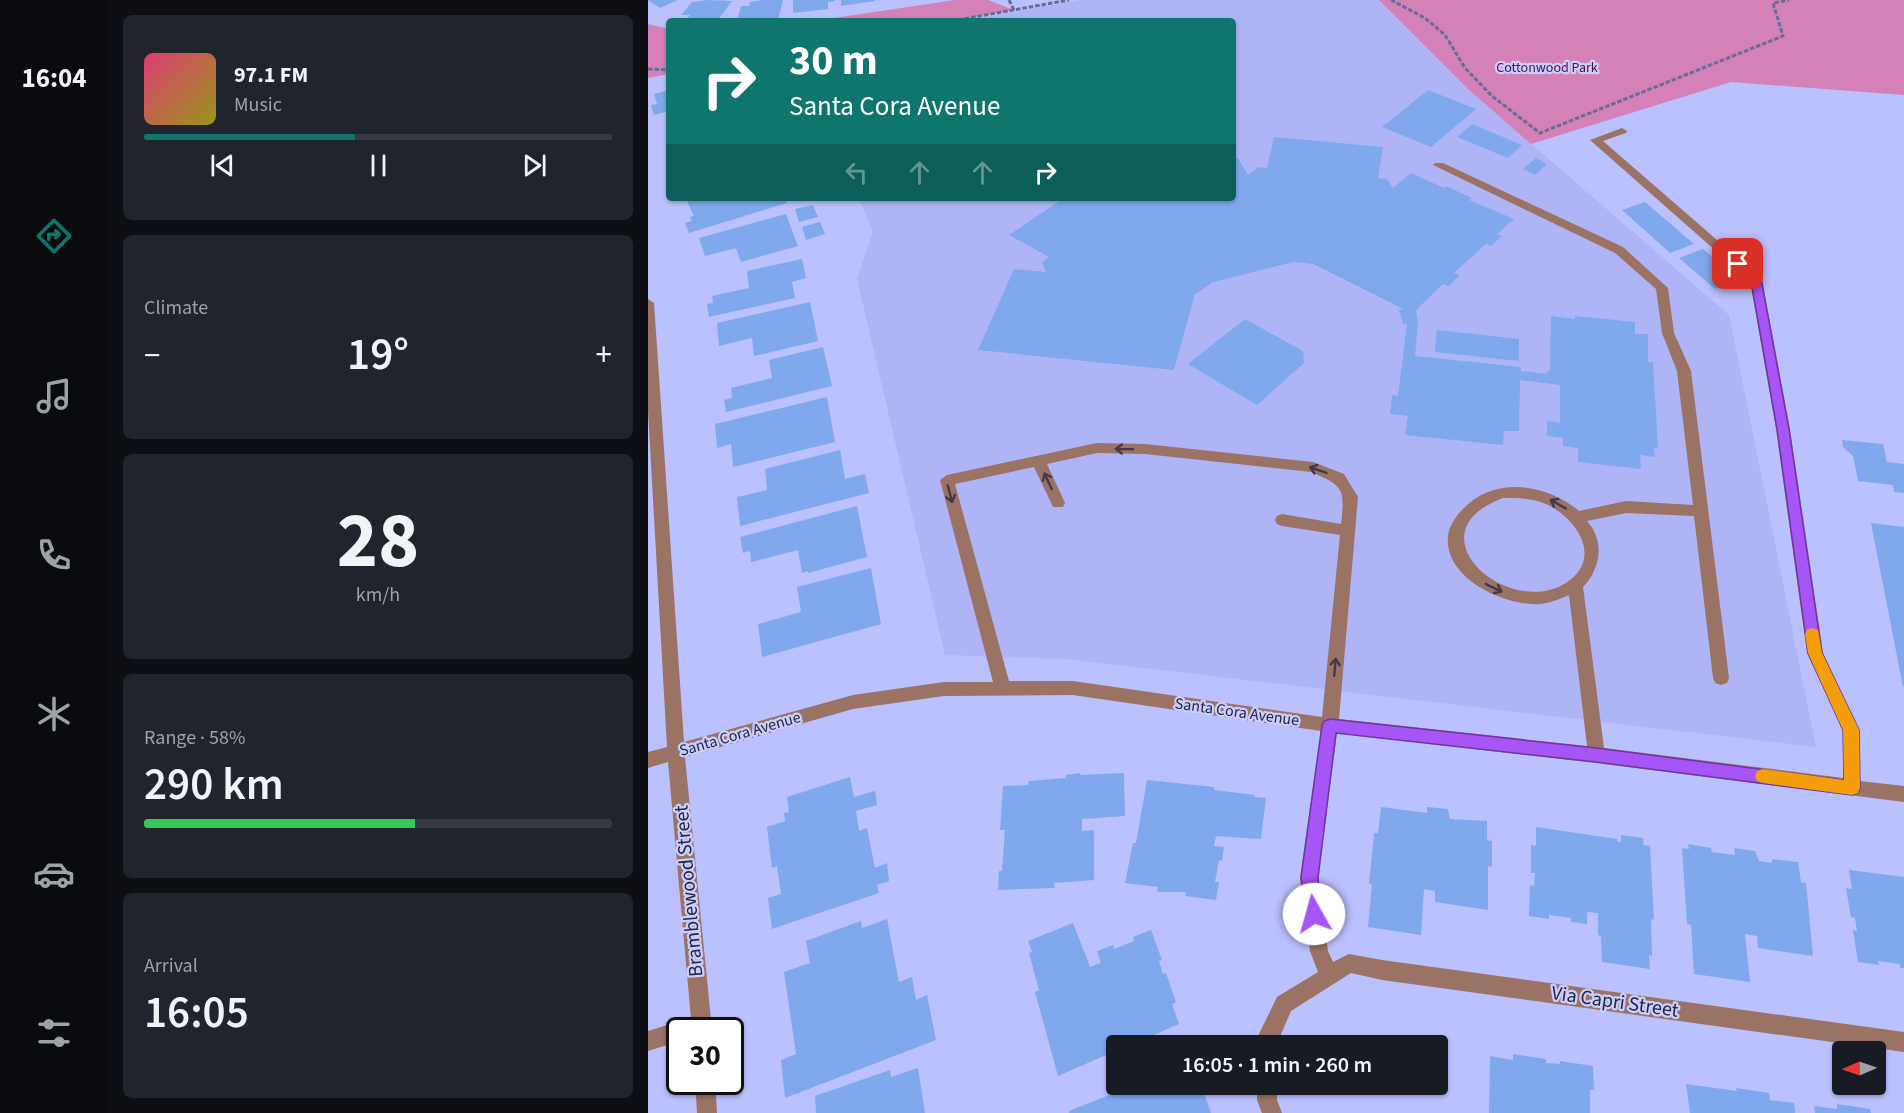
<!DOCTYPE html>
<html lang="en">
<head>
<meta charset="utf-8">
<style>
	body { margin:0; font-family:"Source Sans 3",sans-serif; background:#20242c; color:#f1f3f6; height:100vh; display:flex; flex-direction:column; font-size:22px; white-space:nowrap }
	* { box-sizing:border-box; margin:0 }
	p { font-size:20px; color:#9ea1a6 }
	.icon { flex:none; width:33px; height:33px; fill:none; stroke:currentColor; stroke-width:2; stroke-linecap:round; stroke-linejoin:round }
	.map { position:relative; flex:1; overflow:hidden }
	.panel { display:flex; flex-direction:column; gap:15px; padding:15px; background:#0d0f14; width:540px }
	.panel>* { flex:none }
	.guide { position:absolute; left:18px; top:18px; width:570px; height:183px; border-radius:6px; box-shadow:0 2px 4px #0004; background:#0f766e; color:#fff; overflow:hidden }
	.needle { width:39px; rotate:268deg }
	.tools { position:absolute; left:1184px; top:1041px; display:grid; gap:12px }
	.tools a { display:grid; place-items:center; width:54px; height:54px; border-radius:6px; background:#171b24; box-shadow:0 2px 4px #0004; font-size:30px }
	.speed { position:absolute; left:18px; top:1017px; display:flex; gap:12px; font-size:30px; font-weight:700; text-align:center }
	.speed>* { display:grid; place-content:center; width:78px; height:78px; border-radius:50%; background:#171b24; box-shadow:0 2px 4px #0004; line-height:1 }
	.speed .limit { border:3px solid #111; border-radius:9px; background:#fff; color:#111 }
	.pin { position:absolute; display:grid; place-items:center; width:51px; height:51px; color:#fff; margin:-26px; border-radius:12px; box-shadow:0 3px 9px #0006 }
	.me { position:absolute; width:66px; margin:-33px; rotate:353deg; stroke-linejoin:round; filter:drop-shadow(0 0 4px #0008) }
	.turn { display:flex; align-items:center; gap:21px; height:126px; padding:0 24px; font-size:27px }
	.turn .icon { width:78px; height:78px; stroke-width:2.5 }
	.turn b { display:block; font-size:42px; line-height:51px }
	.lanes { display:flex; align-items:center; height:57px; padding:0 24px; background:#0003; justify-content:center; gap:30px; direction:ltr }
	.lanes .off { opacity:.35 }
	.big { font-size:45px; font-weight:600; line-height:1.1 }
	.panel .tile { flex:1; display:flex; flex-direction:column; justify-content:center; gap:9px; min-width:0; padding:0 21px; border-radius:9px; background:#20242c }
	.panel .dial { align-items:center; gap:0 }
	.dial b { font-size:78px; line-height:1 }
	.song { display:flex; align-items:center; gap:18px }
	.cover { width:72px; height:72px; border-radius:9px; background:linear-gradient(135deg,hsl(340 70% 55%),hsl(60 70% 35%)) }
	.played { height:6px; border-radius:3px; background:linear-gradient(90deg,#0f766e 45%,#363941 45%) }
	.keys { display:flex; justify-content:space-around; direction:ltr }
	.heat { display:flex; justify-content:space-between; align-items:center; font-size:33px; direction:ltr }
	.charge { height:9px; border-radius:4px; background:linear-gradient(90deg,#34c759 58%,#363941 0) }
	.trip { position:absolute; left:458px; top:1035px; width:342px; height:60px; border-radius:6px; background:#171b24; box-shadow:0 2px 4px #0004; font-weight:600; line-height:60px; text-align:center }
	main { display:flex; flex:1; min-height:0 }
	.tabs { display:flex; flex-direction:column; width:108px; justify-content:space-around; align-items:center; background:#090b0e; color:#9ea1a6 }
	.tabs .icon { width:42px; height:42px }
	.tabs .selected { color:#0f766e }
	.tabs b { font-size:27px; color:#f1f3f6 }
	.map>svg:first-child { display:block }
	.built { fill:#afb4f7 }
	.green { fill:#d481b8 }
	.building { fill:#80a8ed }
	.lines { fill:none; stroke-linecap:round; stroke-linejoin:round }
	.path { stroke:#686c98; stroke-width:3; stroke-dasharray:4.5 2; stroke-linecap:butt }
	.minor { fill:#9b7364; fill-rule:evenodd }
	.oneway { stroke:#42394c }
	.route { fill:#a855f7; stroke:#6d37a1; stroke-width:1.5 }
	.slow { fill:#f59e0b }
	.labels { text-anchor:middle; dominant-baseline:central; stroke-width:4.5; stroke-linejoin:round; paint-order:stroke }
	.far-park-label { font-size:14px; fill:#570b44; stroke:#cacefd }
	.street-label { font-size:16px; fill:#242644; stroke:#cacefd }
	.near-street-label { font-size:20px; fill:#242644; stroke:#cacefd }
</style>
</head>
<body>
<main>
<nav class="tabs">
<b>16:04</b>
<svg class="icon selected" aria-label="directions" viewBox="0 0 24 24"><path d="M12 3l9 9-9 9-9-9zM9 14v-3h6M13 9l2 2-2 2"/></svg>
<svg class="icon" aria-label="music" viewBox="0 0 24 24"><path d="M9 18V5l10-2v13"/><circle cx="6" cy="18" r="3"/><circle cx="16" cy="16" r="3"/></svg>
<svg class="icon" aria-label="phone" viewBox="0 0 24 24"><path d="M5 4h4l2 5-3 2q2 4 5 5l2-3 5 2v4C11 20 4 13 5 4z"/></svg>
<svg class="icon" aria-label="climate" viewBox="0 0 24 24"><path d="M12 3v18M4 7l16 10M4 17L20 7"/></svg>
<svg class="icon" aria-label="car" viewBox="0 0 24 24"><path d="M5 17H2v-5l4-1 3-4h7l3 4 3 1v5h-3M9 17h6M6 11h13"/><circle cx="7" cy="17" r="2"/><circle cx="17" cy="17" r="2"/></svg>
<svg class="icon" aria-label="filters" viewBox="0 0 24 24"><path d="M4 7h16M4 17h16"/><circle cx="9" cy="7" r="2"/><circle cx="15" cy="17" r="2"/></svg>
</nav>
<section class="panel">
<div class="tile">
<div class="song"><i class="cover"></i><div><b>97.1 FM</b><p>Music</p></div></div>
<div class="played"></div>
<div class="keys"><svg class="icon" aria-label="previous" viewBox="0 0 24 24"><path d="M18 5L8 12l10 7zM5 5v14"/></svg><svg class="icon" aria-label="pause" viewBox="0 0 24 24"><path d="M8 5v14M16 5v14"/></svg><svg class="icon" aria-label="next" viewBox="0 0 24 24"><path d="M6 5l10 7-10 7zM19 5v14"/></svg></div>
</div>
<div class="tile"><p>Climate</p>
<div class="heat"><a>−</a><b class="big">19°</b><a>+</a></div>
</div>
<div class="tile dial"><b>28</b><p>km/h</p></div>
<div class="tile"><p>Range · 58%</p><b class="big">290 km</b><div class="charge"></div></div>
<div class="tile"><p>Arrival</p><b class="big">16:05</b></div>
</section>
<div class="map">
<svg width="1256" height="1113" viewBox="0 0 1256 1113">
	<rect width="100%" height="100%" fill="#bbc0fe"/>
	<!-- built -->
	<polygon class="built" points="433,0 731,0 820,89 1081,315 1168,747 419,659 297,655 209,279 225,231 210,198 585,198 585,21 315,21"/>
	<!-- green -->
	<g class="green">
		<polygon points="307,0 340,0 366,10 304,21 166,21"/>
		<polygon points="731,0 1256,0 1256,95 1083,82 883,144 820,89"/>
		<polygon points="0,24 21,29 21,74 0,78"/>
	</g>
	<!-- building -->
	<g class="building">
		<polygon points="0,0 30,0 12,8"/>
		<polygon points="60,0 84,1 69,21 38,20 42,15 33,15 44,2"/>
		<polygon points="114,0 135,0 130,20 89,21 93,6 101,6 102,2"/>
		<polygon points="145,0 187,0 187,1 180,2 180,9 145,13"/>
		<polygon points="193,0 227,0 227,1 193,6"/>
		<polygon points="21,90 21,111 6,115 3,105 9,104 6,94"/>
		<polygon points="780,90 828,109 783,147 734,127"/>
		<polygon points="824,124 874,145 860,158 809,137"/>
		<polygon points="626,137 735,147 730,178 739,179 745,188 763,173 796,188 798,186 824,198 821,200 866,219 849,234 854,236 843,246 838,244 806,273 812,275 801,286 795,284 768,310 770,323 767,356 873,367 873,371 899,374 899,371 902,371 903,316 927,319 927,316 987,322 987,334 1000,334 1000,362 1005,362 1010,448 1006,448 1007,457 992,455 993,469 930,462 930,448 915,446 915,438 899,436 899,421 912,423 912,385 872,380 871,431 856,431 855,445 757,435 760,416 742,414 744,395 750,396 759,324 755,324 751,310 755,309 665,264 645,262 562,283 563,284 547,294 526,370 330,350 366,269 398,272 394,262 401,257 361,235 416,198 585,198 585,159 590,158 600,175 610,167 619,168"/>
		<polygon points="888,158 899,164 887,175 875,169"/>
		<polygon points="48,198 136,198 139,203 41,233 37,223 44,221 42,217 46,216 39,201"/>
		<polygon points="997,202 1046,244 1022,253 974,210"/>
		<polygon points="165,205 170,217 151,222 147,209"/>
		<polygon points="138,214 150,246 93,262 88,248 57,256 51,238"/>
		<polygon points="172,222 177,234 158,240 154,227"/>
		<polygon points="1055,249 1091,279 1067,289 1031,258"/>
		<polygon points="154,259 158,278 144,282 147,298 61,317 59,304 65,303 64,296 101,288 99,271"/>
		<polygon points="162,302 170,341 106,356 104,338 71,346 69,323"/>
		<polygon points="597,319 655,351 656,363 609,405 540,364"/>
		<polygon points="789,330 871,339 871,361 787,352"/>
		<polygon points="175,347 184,386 78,412 76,400 84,398 83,388 124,378 121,360"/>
		<polygon points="179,397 187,442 85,467 83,444 69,448 67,424"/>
		<polygon points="1194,440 1235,444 1239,462 1256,464 1256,493 1246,492 1245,485 1210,481 1205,456 1195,447"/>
		<polygon points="192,450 197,479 217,474 221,493 92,526 89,497 119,490 117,469"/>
		<polygon points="209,506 219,557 160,573 160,571 154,573 150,550 103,562 102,551 95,553 92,537"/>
		<polygon points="1223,523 1256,527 1256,686 1255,687"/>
		<polygon points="223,568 233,624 114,657 110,624 153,612 149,587"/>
		<polygon points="432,773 432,775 476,773 477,816 434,819 434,831 446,830 446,880 406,883 407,888 350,890 351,871 354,871 357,830 352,830 355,786 380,785 381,781 418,778 418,775"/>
		<polygon points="202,777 206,797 227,791 229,805 208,811 211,831 219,828 227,868 239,863 241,881 229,885 231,893 124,929 120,898 133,894 129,866 124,868 119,827 137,821 136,813 141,812 139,797"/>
		<polygon points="499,780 566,787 566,790 607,795 606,797 618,798 613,839 568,836 566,846 576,847 574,861 571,860 567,882 571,882 568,900 537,896 538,892 509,892 510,887 477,883 485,843 488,843"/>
		<polygon points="733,807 779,813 779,807 800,809 802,819 839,821 839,840 844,841 844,867 840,866 840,910 787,902 787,891 776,889 773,935 720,927 724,884 721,884 726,833 730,833"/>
		<polygon points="888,827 969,839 969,841 973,842 973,835 995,838 996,845 1002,846 1006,920 1003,919 1004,956 1001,955 1002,969 954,962 953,936 950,935 950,913 939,912 939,924 923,922 923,918 901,915 901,919 881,916 882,885 886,886 887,873 883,873 883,845 888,846"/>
		<polygon points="1040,844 1063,848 1064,852 1087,855 1086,848 1107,851 1111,861 1124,863 1124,859 1150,862 1153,882 1158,883 1165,956 1110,948 1109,936 1097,934 1102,982 1046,974 1043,925 1039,924 1034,848 1041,849"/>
		<polygon points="1201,870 1256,877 1256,968 1252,968 1252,964 1230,961 1231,965 1210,962 1205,930 1209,931 1207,918 1203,917 1198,888 1204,889"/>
		<polygon points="239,919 251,982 264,977 268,1000 279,995 288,1040 137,1098 133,1060 148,1054 136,972 162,963 158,941 213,921 214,928"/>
		<polygon points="425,923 442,967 453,963 449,951 465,945 466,949 486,941 485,937 503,930 514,960 511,961 515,974 518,973 528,1002 524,1004 531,1024 487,1043 486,1041 468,1046 464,1050 465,1052 410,1076 387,992 391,990 381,953 384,952 380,941"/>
		<polygon points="865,1054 898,1059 898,1063 912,1064 912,1061 945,1066 946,1090 942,1090 942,1113 841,1113 842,1056 865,1060"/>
		<polygon points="270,1068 277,1113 168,1113 167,1096 242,1070 243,1077"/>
		<polygon points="498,1084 553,1084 563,1113 421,1113 421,1111 474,1090 474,1093"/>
		<polygon points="1038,1084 1089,1091 1088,1088 1121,1093 1122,1100 1146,1103 1147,1113 1042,1113"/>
		<polygon points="1189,1104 1222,1109 1223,1113 1167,1113 1166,1106 1189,1109"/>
	</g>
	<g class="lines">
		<!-- path -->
		<g class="path">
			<polyline points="361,0 366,10"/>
			<polyline points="743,0 777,18 797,35 817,68 844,96 892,133 1135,36 1125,3 1141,0"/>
			<polyline points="304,21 421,0"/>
			<polyline points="0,69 21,70"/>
		</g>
		<!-- minor -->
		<g class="minor">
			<path d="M974,128L979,131L978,133L955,141L1114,279L1142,429L1175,653L1211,730L1212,781L1256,786V802L948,763L689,733L670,878L680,951L685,962L701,954L734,960L1256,1032V1052L734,980L703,973L643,1011L628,1046H608L611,1034L629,997L670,972L662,951L652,878L673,731L425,695L296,696L205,709L37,757L64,1030H44L20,762L0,768V752L19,747L0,411V299L6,303L36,742L205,695L296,682H345L292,480L299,475L449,443L497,444L665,462L696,474L710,497L691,719L939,746L921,595C910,600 897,605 885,604C852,603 796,577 800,536C801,526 808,516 815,509C846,476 898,483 931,511L978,501L1045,505L1029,371L1014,333L1008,289L967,253L785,165L787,163H795L975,247L1020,288L1026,333L1043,371L1081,678L1079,683L1073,685L1067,683L1065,678L1046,516L978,513L939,521C957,541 953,568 935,587L956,748L1195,778V730L1159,653L1128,429L1102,281L942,140ZM449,453L497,454L663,472C696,486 697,489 693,524L634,514L629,516L627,520L629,524L634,526L692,535L674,717L425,681H361L307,484L386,467L405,507H415L417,503L399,464ZM855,498C870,498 886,498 900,505C927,518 954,555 922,580C866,624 758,534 855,498Z"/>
			<polygon points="32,1021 39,1024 42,1030 32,1030 32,1041 0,1051 0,1031"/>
			<polygon points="47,1082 67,1082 69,1113 49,1113"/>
			<polygon points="609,1084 629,1084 629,1100 634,1113 614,1113 609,1100"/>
		</g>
	</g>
	<!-- one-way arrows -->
	<defs><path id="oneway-shaft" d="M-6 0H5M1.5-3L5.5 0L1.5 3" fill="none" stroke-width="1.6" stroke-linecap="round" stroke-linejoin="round" transform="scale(1.5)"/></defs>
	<g class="oneway">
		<use href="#oneway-shaft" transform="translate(476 449) rotate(-179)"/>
		<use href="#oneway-shaft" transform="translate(670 470) rotate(-161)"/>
		<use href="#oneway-shaft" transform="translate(400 481) rotate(-115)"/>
		<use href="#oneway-shaft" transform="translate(302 494) rotate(75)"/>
		<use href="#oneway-shaft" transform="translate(910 504) rotate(-150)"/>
		<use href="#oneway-shaft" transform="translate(846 588) rotate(26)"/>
		<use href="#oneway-shaft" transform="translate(687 667) rotate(-85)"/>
	</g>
	<!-- route -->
	<polygon class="route" points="1090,260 1113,279 1141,429 1174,653 1211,730 1212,788 1210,793 1204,795 948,762 688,733 670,878 674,914 672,920 666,922 660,920 653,878 674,725 676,721 682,719 948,748 1196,780 1195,730 1160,653 1129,429 1103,281 1085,264"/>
	<!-- slow -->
	<polygon class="slow" points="1164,628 1170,630 1174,653 1211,730 1212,788 1210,793 1204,795 1115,783 1109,781 1107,776 1109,771 1115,769 1196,780 1195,730 1160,653 1157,634 1159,630"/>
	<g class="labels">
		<!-- far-park labels -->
		<g class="far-park-label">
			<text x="899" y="68">Cottonwood Park</text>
		</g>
		<!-- street labels -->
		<g class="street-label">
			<text transform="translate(589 712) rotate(8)">Santa Cora Avenue</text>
			<text transform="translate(92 734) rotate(-16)">Santa Cora Avenue</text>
		</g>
		<!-- near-street labels -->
		<g class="near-street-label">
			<text transform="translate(41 891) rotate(-95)">Bramblewood Street</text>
			<text transform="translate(967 1002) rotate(8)">Via Capri Street</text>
		</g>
	</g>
</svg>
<div class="tools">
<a><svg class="needle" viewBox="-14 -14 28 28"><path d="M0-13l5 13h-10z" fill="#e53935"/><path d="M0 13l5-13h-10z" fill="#9ea1a6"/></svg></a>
</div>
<div class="speed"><div class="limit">30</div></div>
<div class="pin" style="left:1090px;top:264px;background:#d93025"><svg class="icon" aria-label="arrive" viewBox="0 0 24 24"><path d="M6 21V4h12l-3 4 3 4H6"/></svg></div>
<svg class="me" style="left:666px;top:914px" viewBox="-20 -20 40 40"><circle r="19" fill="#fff"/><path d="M0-13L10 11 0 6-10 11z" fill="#a855f7"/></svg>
<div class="trip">16:05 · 1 min · 260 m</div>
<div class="guide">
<div class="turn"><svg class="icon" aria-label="right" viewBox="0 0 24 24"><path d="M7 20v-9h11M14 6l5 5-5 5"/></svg><div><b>30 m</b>Santa Cora Avenue</div></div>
<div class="lanes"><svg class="icon off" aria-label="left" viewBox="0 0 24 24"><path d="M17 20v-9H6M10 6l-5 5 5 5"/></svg><svg class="icon off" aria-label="ahead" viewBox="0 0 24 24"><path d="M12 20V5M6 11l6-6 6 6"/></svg><svg class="icon off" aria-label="ahead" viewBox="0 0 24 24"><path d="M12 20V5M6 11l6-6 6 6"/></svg><svg class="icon" aria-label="right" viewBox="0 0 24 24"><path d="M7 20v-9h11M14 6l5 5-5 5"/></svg></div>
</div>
</div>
</main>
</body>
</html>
